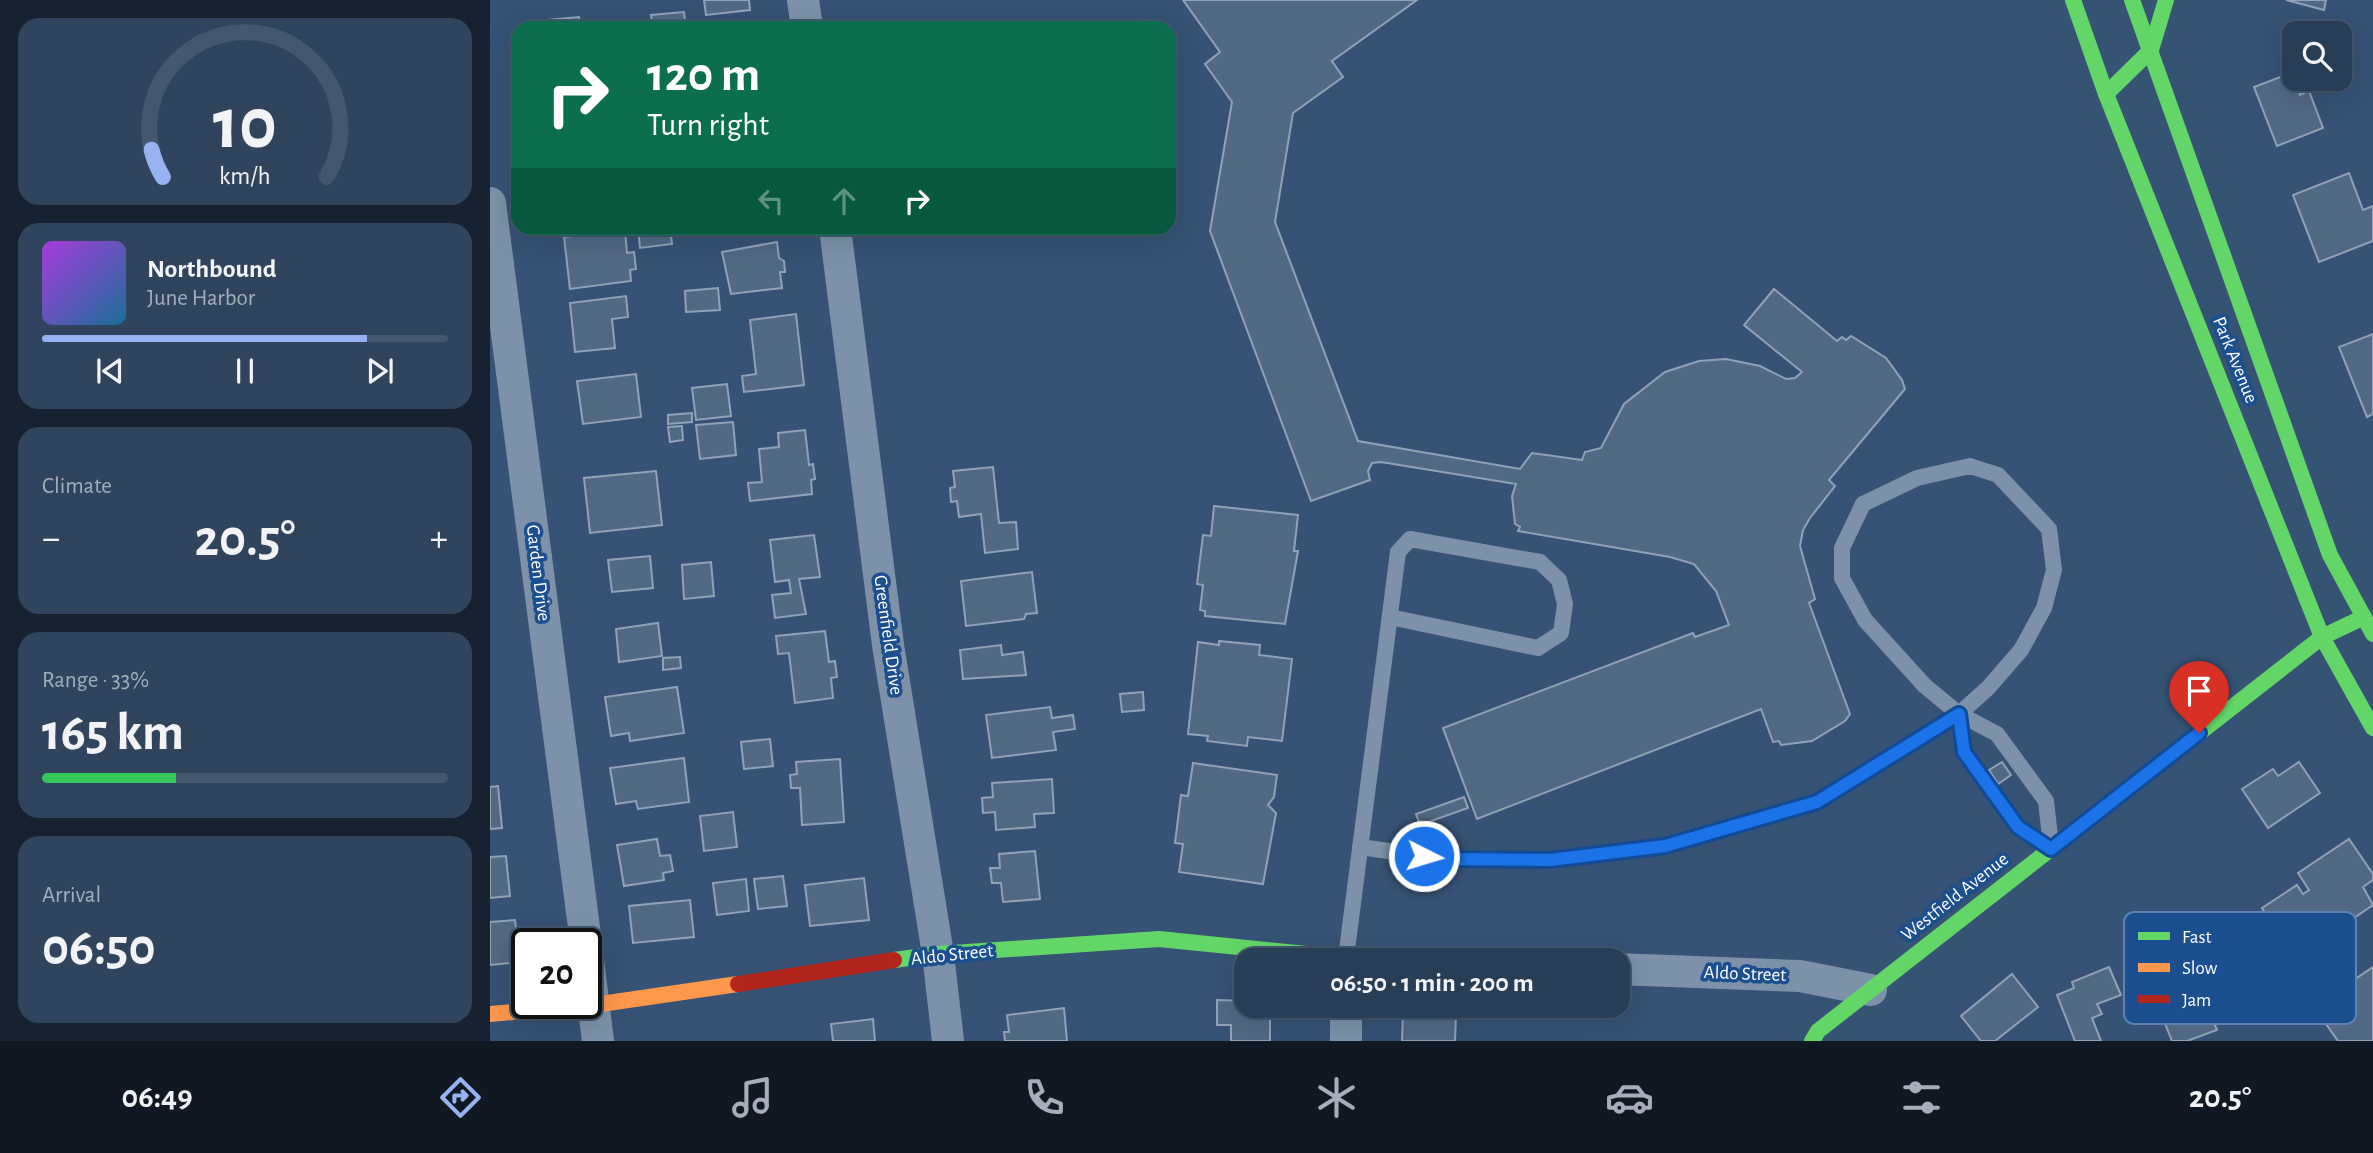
<!DOCTYPE html>
<html lang="en">
<head>
<meta charset="utf-8">
<style>
	body { margin:0; font-family:"Alegreya Sans",sans-serif; background:#30455d; color:#f1f3f6; height:100vh; display:flex; flex-direction:column; font-size:26px; white-space:nowrap }
	* { box-sizing:border-box; margin:0 }
	p { font-size:23px; color:#a5aeba }
	.icon { flex:none; width:38px; height:38px; fill:none; stroke:currentColor; stroke-width:2; stroke-linecap:round; stroke-linejoin:round }
	.map { position:relative; flex:1; overflow:hidden }
	.sheet { display:flex; flex-direction:column; gap:18px; padding:18px; background:#162230; width:490px }
	.sheet>* { flex:none }
	.guide { position:absolute; left:21px; top:21px; width:665px; height:214px; border-radius:21px; box-shadow:0 7px 28px #0002,0 0 0 2px #44576d; background:#0b6e4f; color:#fff; overflow:hidden }
	.controls { position:absolute; left:1792px; top:21px; display:grid; gap:14px }
	.controls a { display:grid; place-items:center; width:70px; height:70px; border-radius:14px; background:#283e57; box-shadow:0 7px 28px #0002,0 0 0 2px #44576d; font-size:35px }
	.speed { position:absolute; left:21px; top:928px; display:flex; gap:14px; font-size:35px; font-weight:700; text-align:center }
	.speed>* { display:grid; place-content:center; width:91px; height:91px; border-radius:50%; background:#283e57; box-shadow:0 7px 28px #0002,0 0 0 2px #44576d; line-height:1 }
	.speed .limit { border:4px solid #111; border-radius:10px; background:#fff; color:#111 }
	.pin { position:absolute; display:grid; place-items:center; width:60px; height:60px; color:#fff; margin:-72px -30px; border-radius:50% 50% 50% 0; rotate:-45deg; box-shadow:0 0 7px #0007 }
	.pin .icon { rotate:45deg }
	.me { position:absolute; width:77px; margin:-38px; rotate:95deg; stroke-linejoin:round; filter:drop-shadow(0 0 5px #0008) }
	.turn { display:flex; align-items:center; gap:24px; height:147px; padding:0 21px; font-size:32px }
	.turn .icon { width:91px; height:91px; stroke-width:2.5 }
	.turn b { display:block; font-size:49px; line-height:60px }
	.lanes { display:flex; align-items:center; height:66px; padding:0 21px; background:#0003; justify-content:center; gap:35px; direction:ltr }
	.lanes .off { opacity:.35 }
	.big { font-size:52px; font-weight:600; line-height:1.1 }
	.sheet .card { flex:1; display:flex; flex-direction:column; justify-content:center; gap:10px; min-width:0; padding:0 24px; border-radius:21px; background:#30455d }
	.sheet .dial { align-items:center; gap:0 }
	.dial svg { height:182px; overflow:visible; fill:none; stroke:#44576d; stroke-width:7; stroke-linecap:round; text-anchor:middle }
	.dial text { fill:#f1f3f6; stroke:none }
	.song { display:flex; align-items:center; gap:21px }
	.cover { width:84px; height:84px; border-radius:10px; background:linear-gradient(135deg,hsl(280 70% 55%),hsl(200 70% 35%)) }
	.played { height:7px; border-radius:4px; background:linear-gradient(90deg,#95b2f1 80%,#44576d 80%) }
	.keys { display:flex; justify-content:space-around; direction:ltr }
	.heat { display:flex; justify-content:space-between; align-items:center; font-size:38px; direction:ltr }
	.charge { height:10px; border-radius:5px; background:linear-gradient(90deg,#34c759 33%,#44576d 0) }
	.trip { position:absolute; left:744px; top:948px; width:396px; height:70px; border-radius:21px; background:#283e57; box-shadow:0 7px 28px #0002,0 0 0 2px #44576d; font-weight:600; line-height:70px; text-align:center }
	.tabs { display:flex; height:112px; justify-content:space-around; align-items:center; background:#101923; color:#a5aeba }
	.tabs .icon { width:49px; height:49px }
	.tabs .selected { color:#95b2f1 }
	.tabs b { font-size:32px; color:#f1f3f6 }
	main { display:flex; flex:1; min-height:0 }
	.map>svg:first-child { display:block }
	.building { fill:#526984; stroke:#92a2b6; stroke-width:2 }
	.lines { fill:none; stroke-linecap:round; stroke-linejoin:round }
	.lane { stroke:#7d92a8; stroke-width:16 }
	.street { stroke:#7d92a8; stroke-width:32 }
	.fast { stroke:#63d668; stroke-width:16 }
	.slow { stroke:#ff974d; stroke-width:16 }
	.jam { stroke:#b3261e; stroke-width:16 }
	.route-casing { stroke:#114b97; stroke-width:18 }
	.route { stroke:#1a73e8; stroke-width:12 }
	.labels { text-anchor:middle; dominant-baseline:central; stroke-width:7; stroke-linejoin:round; paint-order:stroke }
	.street-label { font-size:19px; fill:#fff; stroke:#1b4f8f }
	.key { fill:#1b4f8f; stroke:#5f84b1; stroke-width:2 }
	.key-label { font-size:19px; fill:#fff }
</style>
</head>
<body>
<main>
<section class="sheet">
<div class="card dial"><svg viewBox="0 0 100 80">
<path d="M14 69A42 42 0 1 1 86 69"/>
<path d="M14 69A42 42 0 0 1 9 57" stroke="#95b2f1"/>
<text x="50" y="56" font-size="32" font-weight="700">10</text>
<text x="50" y="72" font-size="11">km/h</text>
</svg></div>
<div class="card">
<div class="song"><i class="cover"></i><div><b>Northbound</b><p>June Harbor</p></div></div>
<div class="played"></div>
<div class="keys"><svg class="icon" aria-label="previous" viewBox="0 0 24 24"><path d="M18 5L8 12l10 7zM5 5v14"/></svg><svg class="icon" aria-label="pause" viewBox="0 0 24 24"><path d="M8 5v14M16 5v14"/></svg><svg class="icon" aria-label="next" viewBox="0 0 24 24"><path d="M6 5l10 7-10 7zM19 5v14"/></svg></div>
</div>
<div class="card"><p>Climate</p>
<div class="heat"><a>−</a><b class="big">20.5°</b><a>+</a></div>
</div>
<div class="card"><p>Range · 33%</p><b class="big">165 km</b><div class="charge"></div></div>
<div class="card"><p>Arrival</p><b class="big">06:50</b></div>
</section>
<div class="map">
<svg width="1883" height="1041" viewBox="0 0 1883 1041">
	<rect width="100%" height="100%" fill="#365274"/>
	<!-- building -->
	<g class="building">
		<polygon points="214,0 259,0 260,10 216,15"/>
		<polygon points="693,0 927,0 842,61 853,77 803,113 785,222 868,441 1030,469 1042,453 1092,460 1095,452 1111,448 1134,404 1175,372 1209,361 1236,359 1270,366 1296,379 1305,378 1312,372 1254,325 1284,289 1347,341 1352,337 1356,340 1361,336 1396,358 1412,380 1415,389 1339,480 1345,486 1320,518 1313,530 1310,546 1325,599 1319,603 1360,714 1355,721 1322,741 1291,745 1289,741 1283,742 1271,709 987,819 953,728 1203,633 1205,637 1239,625 1226,591 1204,564 1180,557 1028,531 1030,527 1025,524 1022,496 1026,484 891,462 882,463 878,471 880,480 821,501 720,231 742,102 715,64 730,52"/>
		<polygon points="1796,0 1836,0 1834,10"/>
		<polygon points="194,12 196,28 163,28 161,15"/>
		<polygon points="89,17 90,28 48,28 47,21"/>
		<polygon points="1801,73 1810,95 1819,91 1833,128 1787,146 1764,87"/>
		<polygon points="1859,173 1873,210 1883,206 1883,241 1829,262 1803,195"/>
		<polygon points="148,228 180,228 182,244 150,248"/>
		<polygon points="135,230 137,253 144,252 146,269 140,270 141,281 80,289 74,237"/>
		<polygon points="287,242 289,258 294,261 295,272 290,272 292,288 241,294 232,252"/>
		<polygon points="228,288 230,310 196,312 195,291"/>
		<polygon points="136,296 138,317 122,319 125,348 85,352 80,303"/>
		<polygon points="306,314 314,385 254,392 252,376 266,374 260,320"/>
		<polygon points="1883,334 1883,414 1877,417 1849,347"/>
		<polygon points="146,374 151,417 93,424 87,381"/>
		<polygon points="237,384 241,416 206,420 202,388"/>
		<polygon points="202,413 202,422 178,424 178,415"/>
		<polygon points="243,422 246,455 210,459 206,425"/>
		<polygon points="192,426 193,440 180,442 178,427"/>
		<polygon points="315,430 319,465 323,464 325,479 321,480 322,494 260,501 258,483 272,482 269,449 289,447 288,433"/>
		<polygon points="503,467 509,523 526,522 528,549 495,553 491,514 469,517 467,501 461,502 460,488 465,487 463,471"/>
		<polygon points="166,471 172,525 100,533 94,478"/>
		<polygon points="724,506 808,515 804,551 808,551 795,624 715,616 715,611 710,610 713,585 707,584 713,535 721,536"/>
		<polygon points="324,535 330,577 309,579 316,614 285,618 282,595 301,593 299,580 285,582 280,540"/>
		<polygon points="160,556 163,588 122,592 118,560"/>
		<polygon points="221,562 224,596 194,599 192,565"/>
		<polygon points="542,572 547,613 536,614 534,619 476,626 471,581"/>
		<polygon points="168,623 172,656 129,662 126,629"/>
		<polygon points="335,631 339,662 345,661 347,677 341,678 343,698 305,703 299,653 288,654 286,636"/>
		<polygon points="729,641 770,645 769,655 802,659 792,741 758,737 757,746 717,741 718,736 698,734 708,642 729,645"/>
		<polygon points="511,645 512,655 533,652 536,675 473,679 470,650"/>
		<polygon points="190,657 191,668 173,670 173,658"/>
		<polygon points="187,687 194,733 140,741 139,733 121,736 115,697"/>
		<polygon points="653,692 654,710 632,712 630,694"/>
		<polygon points="560,707 562,718 583,715 585,729 563,732 566,750 502,758 496,715"/>
		<polygon points="280,739 283,766 254,769 251,742"/>
		<polygon points="194,758 199,802 148,809 146,801 126,804 120,768"/>
		<polygon points="350,759 354,822 312,825 310,788 301,788 300,775 307,774 306,762"/>
		<polygon points="1512,762 1521,775 1508,784 1499,770"/>
		<polygon points="1809,762 1830,793 1778,828 1752,789 1783,769 1788,776"/>
		<polygon points="703,763 787,775 784,797 778,805 786,813 773,884 689,872 693,844 685,843 691,795 698,796"/>
		<polygon points="562,779 564,813 544,814 545,827 506,830 505,812 493,813 492,798 503,797 502,783"/>
		<polygon points="8,786 12,828 0,829 0,787"/>
		<polygon points="974,797 978,808 930,825 926,814"/>
		<polygon points="243,812 247,847 214,851 210,816"/>
		<polygon points="167,839 170,856 180,855 183,871 173,873 174,880 134,886 127,845"/>
		<polygon points="1859,839 1883,874 1883,880 1873,887 1883,905 1802,960 1772,908 1807,885 1813,894 1819,890 1808,873"/>
		<polygon points="545,851 550,899 513,902 511,883 502,883 500,868 510,868 509,854"/>
		<polygon points="16,856 20,896 0,898 0,857"/>
		<polygon points="293,876 297,906 268,909 264,879"/>
		<polygon points="374,878 379,920 320,926 315,885"/>
		<polygon points="256,879 259,911 227,915 223,883"/>
		<polygon points="200,900 204,937 143,943 139,906"/>
		<polygon points="1703,917 1718,954 1699,962 1727,1030 1697,1041 1682,1041 1642,941 1650,938 1651,931 1669,924 1671,929"/>
		<polygon points="25,920 30,962 0,965 0,922"/>
		<polygon points="1619,967 1631,995 1607,1004 1612,1014 1602,1018 1611,1041 1585,1041 1567,995 1584,988 1582,982"/>
		<polygon points="1883,967 1883,1041 1848,1041 1829,1014 1842,1005 1837,998"/>
		<polygon points="1522,974 1548,1007 1505,1041 1491,1041 1471,1016"/>
		<polygon points="727,1000 756,1001 756,1006 780,1006 780,1041 741,1041 741,1025 727,1025"/>
		<polygon points="574,1008 577,1041 515,1041 514,1032 519,1032 517,1015"/>
		<polygon points="913,1013 966,1015 965,1041 912,1041"/>
		<polygon points="383,1019 385,1041 343,1041 341,1024"/>
	</g>
	<g class="lines">
		<!-- lane -->
		<g class="lane">
			<polyline points="1469,714 1474,752 1528,827 1560,848"/>
			<polyline points="870,847 956,859 1060,860 1175,846 1327,802 1469,714 1498,688 1531,650 1554,608 1564,570 1559,529 1508,475 1480,466 1427,478 1373,504 1352,548 1352,578 1375,620 1435,686 1469,714 1507,734 1556,801 1561,846"/>
			<polyline points="856,958 908,552 920,539 1050,562 1069,580 1075,604 1071,633 1048,648 900,617"/>
		</g>
		<!-- street -->
		<g class="street">
			<polyline points="313,0 317,28"/>
			<polyline points="0,203 96,943"/>
			<polyline points="345,228 398,645 448,954 458,1041"/>
			<polyline points="96,944 108,1041"/>
			<polyline points="1127,969 1310,976 1381,990"/>
			<polyline points="856,1041 856,1006"/>
		</g>
		<!-- fast -->
		<g class="fast">
			<polyline points="1583,0 1616,94 1832,637 1883,728"/>
			<polyline points="1642,0 1840,555 1883,634"/>
			<polyline points="1616,94 1661,50 1676,0"/>
			<polyline points="404,960 448,954 669,939 856,958 926,961"/>
			<polyline points="1322,1041 1328,1031 1832,637 1874,617"/>
		</g>
		<!-- slow -->
		<polyline class="slow" points="0,1014 104,1005 248,984"/>
		<!-- jam -->
		<polyline class="jam" points="248,984 404,960"/>
	</g>
	<g class="lines">
		<!-- route casing -->
		<g class="route-casing">
			<polyline id="route" points="934,856 956,859 1060,860 1175,846 1327,802 1469,714 1474,752 1528,827 1561,849 1709,733"/>
		</g>
		<!-- route -->
		<use href="#route" class="route"/>
	</g>
	<g class="labels">
		<!-- street labels -->
		<g class="street-label">
			<text transform="translate(1745 360) rotate(68)">Park Avenue</text>
			<text transform="translate(48 573) rotate(83)">Garden Drive</text>
			<text transform="translate(398 635) rotate(82)">Greenfield Drive</text>
			<text transform="translate(1465 897) rotate(-38)">Westfield Avenue</text>
			<text transform="translate(462 955) rotate(-6)">Aldo Street</text>
			<text transform="translate(1255 974) rotate(2)">Aldo Street</text>
		</g>
	</g>
	<!-- legend -->
	<rect x="1634" y="912" width="232" height="112" rx="10" class="key"/>
	<rect x="1648" y="932" width="32" height="8" fill="#63d668"/>
	<rect x="1648" y="963" width="32" height="9" fill="#ff974d"/>
	<rect x="1648" y="995" width="32" height="8" fill="#b3261e"/>
	<g class="key-label">
		<text x="1692" y="943">Fast</text>
		<text x="1692" y="974">Slow</text>
		<text x="1692" y="1006">Jam</text>
	</g>
</svg>
<div class="controls">
<a><svg class="icon" aria-label="search" viewBox="0 0 24 24"><circle cx="10" cy="10" r="6"/><path d="M15 15l6 6"/></svg></a>
</div>
<div class="speed"><div class="limit">20</div></div>
<div class="pin" style="left:1709px;top:733px;background:#d93025"><svg class="icon" aria-label="arrive" viewBox="0 0 24 24"><path d="M6 21V4h12l-3 4 3 4H6"/></svg></div>
<svg class="me" style="left:934px;top:856px" viewBox="-20 -20 40 40"><circle r="17" fill="#1a73e8" stroke="#fff" stroke-width="3"/><path d="M0-11L8 9 0 5-8 9z" fill="#fff"/></svg>
<div class="trip">06:50 · 1 min · 200 m</div>
<div class="guide">
<div class="turn"><svg class="icon" aria-label="right" viewBox="0 0 24 24"><path d="M7 20v-9h11M14 6l5 5-5 5"/></svg><div><b>120 m</b>Turn right</div></div>
<div class="lanes"><svg class="icon off" aria-label="left" viewBox="0 0 24 24"><path d="M17 20v-9H6M10 6l-5 5 5 5"/></svg><svg class="icon off" aria-label="ahead" viewBox="0 0 24 24"><path d="M12 20V5M6 11l6-6 6 6"/></svg><svg class="icon" aria-label="right" viewBox="0 0 24 24"><path d="M7 20v-9h11M14 6l5 5-5 5"/></svg></div>
</div>
</div>
</main>
<nav class="tabs">
<b>06:49</b>
<svg class="icon selected" aria-label="directions" viewBox="0 0 24 24"><path d="M12 3l9 9-9 9-9-9zM9 14v-3h6M13 9l2 2-2 2"/></svg>
<svg class="icon" aria-label="music" viewBox="0 0 24 24"><path d="M9 18V5l10-2v13"/><circle cx="6" cy="18" r="3"/><circle cx="16" cy="16" r="3"/></svg>
<svg class="icon" aria-label="phone" viewBox="0 0 24 24"><path d="M5 4h4l2 5-3 2q2 4 5 5l2-3 5 2v4C11 20 4 13 5 4z"/></svg>
<svg class="icon" aria-label="climate" viewBox="0 0 24 24"><path d="M12 3v18M4 7l16 10M4 17L20 7"/></svg>
<svg class="icon" aria-label="car" viewBox="0 0 24 24"><path d="M5 17H2v-5l4-1 3-4h7l3 4 3 1v5h-3M9 17h6M6 11h13"/><circle cx="7" cy="17" r="2"/><circle cx="17" cy="17" r="2"/></svg>
<svg class="icon" aria-label="filters" viewBox="0 0 24 24"><path d="M4 7h16M4 17h16"/><circle cx="9" cy="7" r="2"/><circle cx="15" cy="17" r="2"/></svg>
<b>20.5°</b>
</nav>
</body>
</html>
